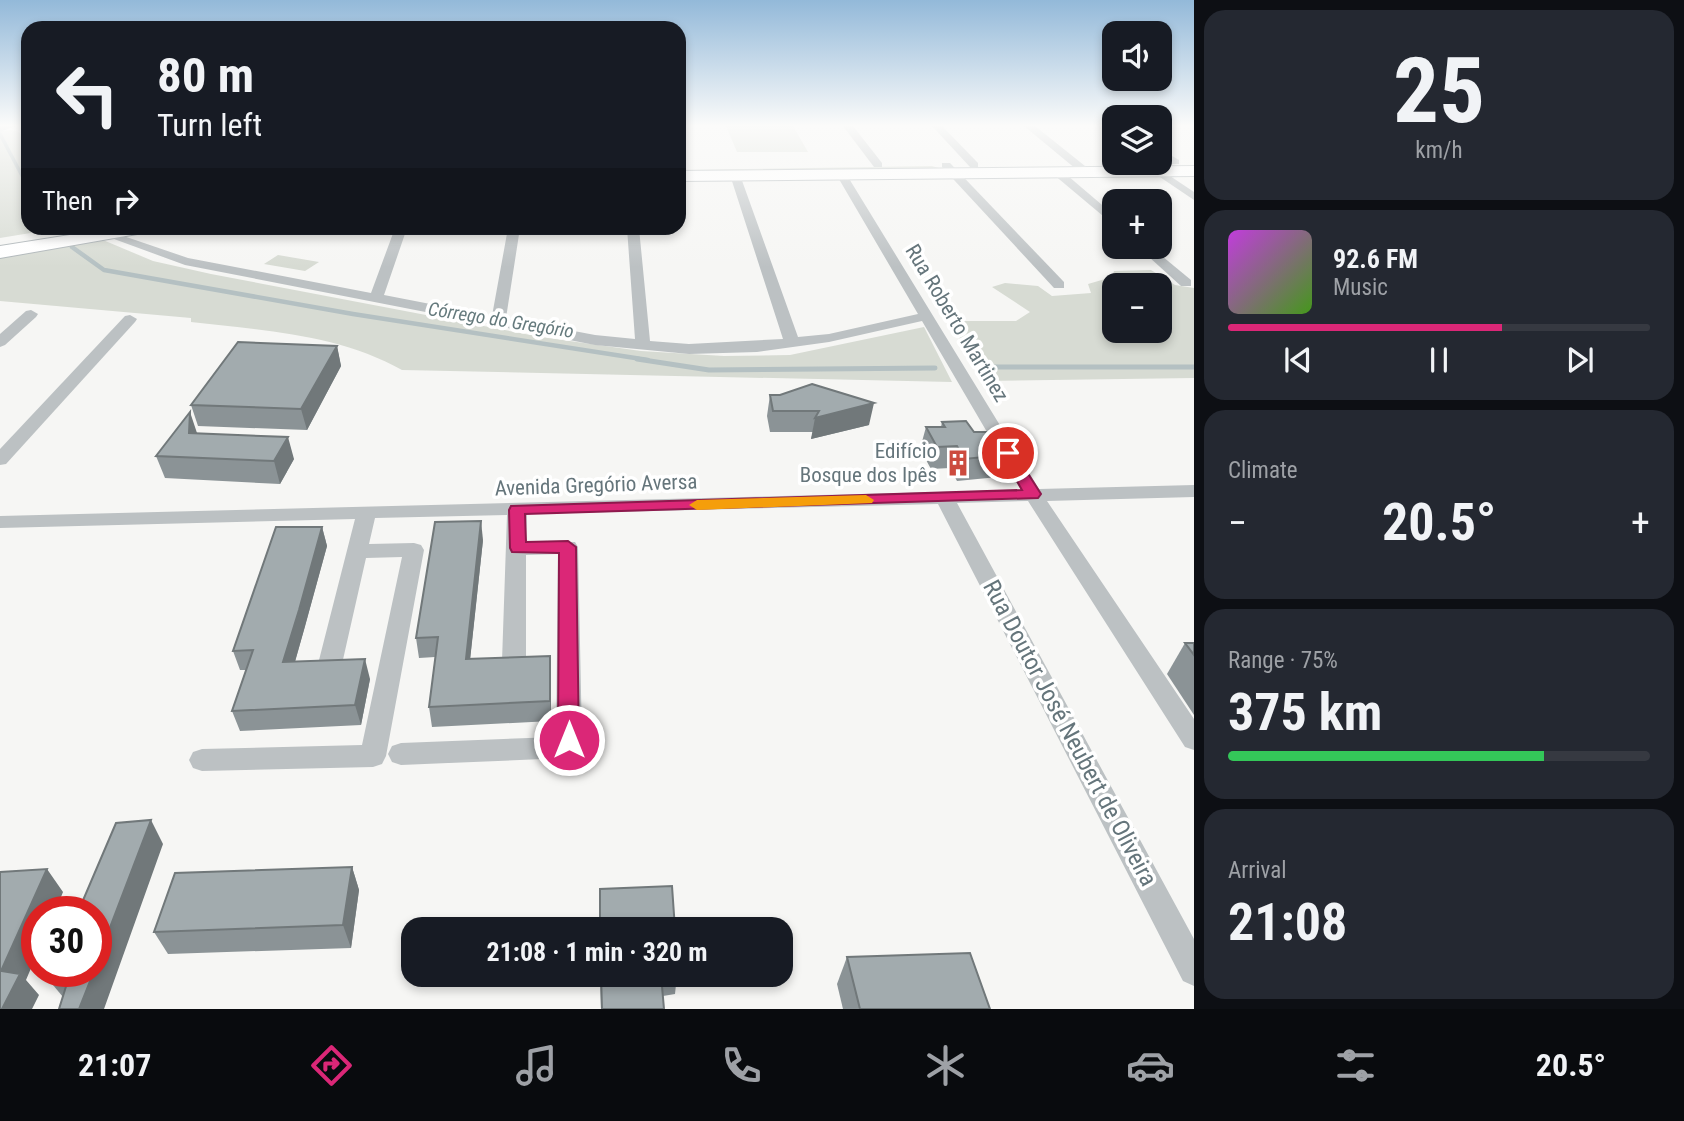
<!DOCTYPE html>
<html lang="en">
<head>
<meta charset="utf-8">
<style>
	body { margin:0; font-family:"Roboto Condensed",sans-serif; background:#242831; color:#f1f3f6; height:100vh; display:flex; flex-direction:column; font-size:26px; white-space:nowrap }
	* { box-sizing:border-box; margin:0 }
	p { font-size:23px; color:#9ea1a6 }
	.icon { flex:none; width:38px; height:38px; fill:none; stroke:currentColor; stroke-width:2; stroke-linecap:round; stroke-linejoin:round }
	.map { position:relative; flex:1; overflow:hidden }
	.side { display:flex; flex-direction:column; gap:10px; padding:10px; background:#0d0f14; width:490px }
	.side>* { flex:none }
	.banner { position:absolute; left:21px; top:21px; width:665px; height:214px; border-radius:21px; box-shadow:0 4px 10px #0003; background:#171b24; color:#f1f3f6; overflow:hidden }
	.fabs { position:absolute; left:1102px; top:21px; display:grid; gap:14px }
	.fabs a { display:grid; place-items:center; width:70px; height:70px; border-radius:14px; background:#171b24; box-shadow:0 4px 10px #0003; font-size:35px }
	.speed { position:absolute; left:21px; top:896px; display:flex; gap:14px; font-size:35px; font-weight:700; text-align:center }
	.speed>* { display:grid; place-content:center; width:91px; height:91px; border-radius:50%; background:#171b24; box-shadow:0 4px 10px #0003; line-height:1 }
	.speed .limit { border:10px solid #d22; background:#fff; color:#111 }
	.pin { position:absolute; display:grid; place-items:center; width:60px; height:60px; color:#fff; margin:-30px; border:4px solid #fff; border-radius:50%; box-shadow:0 2px 7px #0007 }
	.me { position:absolute; width:77px; margin:-38px; rotate:0deg; stroke-linejoin:round; filter:drop-shadow(0 0 5px #0008) }
	.turn { display:flex; align-items:center; gap:24px; height:147px; padding:0 21px; font-size:32px }
	.turn .icon { width:91px; height:91px; stroke-width:2.5 }
	.turn b { display:block; font-size:49px; line-height:60px }
	.then { display:flex; align-items:center; height:66px; padding:0 21px; background:#0003; gap:14px; font-size:26px }
	.big { font-size:52px; font-weight:700; line-height:1.1 }
	.side .card { flex:1; display:flex; flex-direction:column; justify-content:center; gap:10px; min-width:0; padding:0 24px; border-radius:21px; background:#242831 }
	.side .dial { align-items:center; gap:0 }
	.dial b { font-size:91px; line-height:1 }
	.song { display:flex; align-items:center; gap:21px }
	.cover { width:84px; height:84px; border-radius:10px; background:linear-gradient(135deg,hsl(290 70% 55%),hsl(100 70% 35%)) }
	.played { height:7px; border-radius:4px; background:linear-gradient(90deg,#db2777 65%,#363941 65%) }
	.keys { display:flex; justify-content:space-around; direction:ltr }
	.heat { display:flex; justify-content:space-between; align-items:center; font-size:38px; direction:ltr }
	.charge { height:10px; border-radius:5px; background:linear-gradient(90deg,#34c759 75%,#363941 0) }
	.trip { position:absolute; left:401px; top:917px; width:392px; height:70px; border-radius:21px; background:#171b24; box-shadow:0 4px 10px #0003; font-weight:700; line-height:70px; text-align:center }
	.menu { display:flex; height:112px; justify-content:space-around; align-items:center; background:#090b0e; color:#9ea1a6 }
	.menu .icon { width:49px; height:49px }
	.menu .on { color:#db2777 }
	.menu b { font-size:32px; color:#f1f3f6 }
	main { display:flex; flex:1; min-height:0 }
	.map>svg:first-child { display:block }
	.green { fill:#d7dbd3; fill-rule:evenodd }
	.lines { fill:none; stroke-linecap:round; stroke-linejoin:round }
	.stream-far2 { stroke:#b4c0c2; stroke-width:3.5 }
	.stream-far1 { stroke:#b4c0c2; stroke-width:4.5 }
	.stream { stroke:#b4c0c2; stroke-width:5 }
	.secondary-casing { stroke:#aeb5b8; stroke-width:2 }
	.street { fill:#bcc1c3; fill-rule:evenodd }
	.secondary { fill:#fff; fill-rule:evenodd }
	.wall { fill:#8b9396 }
	.shaded-wall { fill:#71787a }
	.building { fill:#a2abae; stroke:#71787a; stroke-width:2 }
	.route { fill:#db2777; stroke:#8e194d; stroke-width:2 }
	.slow { fill:#f59e0b }
	.labels { text-anchor:middle; dominant-baseline:central; stroke-width:7; stroke-linejoin:round; paint-order:stroke }
	.far-water-label { font-size:19px; font-style:italic; fill:#657a7d; stroke:#fff }
	.street-label { font-size:21px; fill:#65757b; stroke:#fff }
	.poi-label { font-size:21px; fill:#65757b; stroke:#fff; text-anchor:end }
	.near-street-label { font-size:24px; fill:#65757b; stroke:#fff }
</style>
</head>
<body>
<main>
<div class="map">
<svg width="1194" height="1009" viewBox="0 0 1194 1009">
	<rect width="100%" height="100%" fill="#f6f6f4"/>
	<!-- green -->
	<g class="green">
		<polygon points="726,126 793,126 808,152 737,152"/>
		<polygon points="12,130 19,132 28,146 28,228 61,228 0,238 0,131"/>
		<polygon points="932,166 942,169 679,174 679,170"/>
		<path d="M103,240L153,261L211,274L541,337L641,351L724,356L790,355L924,327L952,382L402,370C339,334 261,330 191,322V318L0,301V258Z"/>
		<polygon points="278,255 319,262 305,271 264,264"/>
		<path d="M1151,270L1175,285L1194,288V378L983,381L950,321H1016L1030,312L992,287L1005,283L1038,286L1052,296L1091,293L1088,284L1112,277L1114,271ZM1115,285H1160V331H1115Z"/>
	</g>
	<g class="lines">
		<!-- stream-far2 -->
		<polyline class="stream-far2" points="0,134 28,187"/>
		<!-- stream-far1 -->
		<polyline class="stream-far1" points="72,247 104,270 353,314 648,360"/>
		<!-- stream -->
		<g class="stream">
			<polyline points="637,359 709,370 935,368"/>
			<polyline points="981,367 1194,367"/>
		</g>
		<!-- secondary casing -->
		<g class="secondary-casing">
			<g id="secondary">
				<polygon points="1194,166 1194,176 679,181 679,171"/>
				<polygon points="114,228 152,228 143,233 0,258 0,246"/>
			</g>
		</g>
		<!-- street -->
		<g class="street">
			<polygon points="0,126 15,126 0,132"/>
			<polygon points="843,126 853,126 882,163 882,167 874,167"/>
			<polygon points="932,126 942,126 978,163 978,167 970,167"/>
			<polygon points="1024,126 1035,126 1090,170 1090,174 1082,174"/>
			<polygon points="1160,149 1179,160 1179,164 1171,164 1160,157"/>
			<polygon points="942,163 950,163 1064,282 1064,288 1054,288 942,167"/>
			<polygon points="1158,168 1194,192 1194,200 1154,173 1153,171"/>
			<polygon points="1053,170 1061,170 1115,216 1115,226 1053,174"/>
			<polygon points="735,172 740,175 798,337 829,334 918,314 836,174 845,172 1039,489 1194,485 1194,497 1047,501 1194,719 1194,750 1185,747 1028,501 957,503 1194,939 1194,986 1183,981 938,504 527,514 526,541 575,542 578,547 582,740 575,754 566,758 401,765 392,762 388,754 392,746 401,743 556,737 558,554 526,555 526,661 522,667 514,670 506,667 502,661 507,515 375,518 369,544 414,543 421,545 424,550 386,756 382,764 373,767 202,771 193,768 189,760 193,752 202,749 362,745 402,557 366,558 342,664 338,670 330,673 322,670 318,664 355,519 0,528 0,516 1021,490 922,321 829,342 757,352 689,354 595,345 185,265 84,228 100,228 188,258 371,293 395,228 407,228 384,295 492,316 508,228 520,228 506,318 595,335 635,339 627,228 639,228 650,341 689,344 783,339 730,175"/>
			<polygon points="1138,247 1151,247 1191,280 1191,286 1181,286"/>
			<polygon points="31,310 38,314 36,317 5,345 0,347 0,334 26,311"/>
			<polygon points="130,315 137,319 135,322 6,464 0,465 0,449 125,316"/>
		</g>
		<!-- secondary -->
		<use href="#secondary" class="secondary"/>
	</g>
	<!-- wall -->
	<g class="wall">
		<polygon points="679,126 682,135 681,155 679,155"/>
		<polygon points="337,346 341,366 307,430 198,426 191,405"/>
		<polygon points="770,395 869,425 811,439 813,432 770,432 767,416"/>
		<polygon points="942,422 974,432 1005,455 998,477 957,481 950,468 931,469 920,449 926,427 941,427"/>
		<polygon points="197,434 294,459 280,484 165,478 156,456"/>
		<polygon points="322,527 327,546 295,662 370,679 361,725 240,731 232,711 246,670 240,670 233,651"/>
		<polygon points="483,540 470,659 550,656 551,721 432,727 429,707 435,657 419,658 416,638"/>
		<polygon points="1185,643 1194,643 1194,715 1167,674"/>
		<polygon points="163,844 63,997 48,979"/>
		<polygon points="352,867 359,890 351,948 168,954 154,932"/>
		<polygon points="847,957 990,1009 843,1009 837,984"/>
		<polygon points="600,975 677,975 675,994 663,996 664,1009 601,1009"/>
	</g>
	<!-- shaded-wall -->
	<g class="shaded-wall">
		<polygon points="337,346 341,366 307,430 301,409"/>
		<polygon points="874,403 869,425 811,439 815,418"/>
		<polygon points="190,412 197,433 189,433"/>
		<polygon points="288,437 294,459 280,484 274,461"/>
		<polygon points="481,521 483,540 468,679 466,659"/>
		<polygon points="322,527 327,546 304,630 289,682 283,662"/>
		<polygon points="550,656 551,675 551,721 550,701"/>
		<polygon points="365,659 370,679 361,725 355,705"/>
		<polygon points="151,820 163,844 104,1009 79,1009 94,971 96,971 96,964"/>
		<polygon points="352,867 359,890 351,948 343,925"/>
		<polygon points="47,869 63,892 55,912 37,912 37,954 26,980 39,995 32,1009 2,1009 1,971"/>
	</g>
	<!-- building -->
	<g class="building">
		<polygon points="679,126 680,126 682,135 679,135"/>
		<polygon points="238,342 337,346 301,409 191,405"/>
		<polygon points="812,384 874,403 815,418 819,411 773,411 770,395 780,395"/>
		<polygon points="190,412 189,433 288,437 274,461 156,456"/>
		<polygon points="966,421 974,432 990,432 1005,455 964,459 957,446 937,447 926,427 945,427 942,422"/>
		<polygon points="481,521 466,659 550,656 550,701 429,707 438,637 416,638 435,522"/>
		<polygon points="276,527 322,527 299,610 283,662 365,659 355,705 232,711 253,650 233,651"/>
		<polygon points="1185,643 1194,643 1194,655"/>
		<polygon points="151,820 96,964 96,912 78,912 116,823"/>
		<polygon points="352,867 343,925 154,932 175,873"/>
		<polygon points="47,869 1,971 20,974 2,1009 0,1009 0,872"/>
		<polygon points="672,886 675,929 600,929 600,889"/>
		<polygon points="970,953 990,1009 860,1009 847,957"/>
		<polygon points="52,971 94,971 79,1009 59,1009 68,980 48,979"/>
		<polygon points="601,975 661,975 664,1009 602,1009"/>
	</g>
	<!-- sky -->
	<linearGradient id="sky" x2="0" y2="1"><stop stop-color="#93b9d9"/><stop offset="0.47" stop-color="#fbfbfa"/><stop offset="1" stop-color="#fbfbfa" stop-opacity="0"/></linearGradient>
	<rect width="1194" height="267" fill="url(#sky)"/>
	<!-- route -->
	<polygon class="route" points="1008,449 1013,450 1041,494 1038,498 525,514 526,542 568,541 576,547 579,740 576,746 569,749 562,746 558,740 559,553 512,552 510,548 509,510 511,506 1022,490 1001,453"/>
	<!-- slow -->
	<polygon class="slow" points="866,495 874,500 872,503 697,510 689,505 697,500"/>
	<!-- icons -->
	<defs>
		<g id="building-bare" transform="scale(2.1)"><path d="M-4-6H4V6H1V3H-1V6H-4ZM-2.5-4.3h1.7v1.8h-1.7ZM.8-4.3h1.7v1.8H.8ZM-2.5-1h1.7V.8h-1.7ZM.8-1h1.7V.8H.8Z" fill="#cc4b3e" stroke="#fff" stroke-width="2.5" paint-order="stroke"/></g>
	</defs>
	<g fill-rule="evenodd">
		<use href="#building-bare" x="958" y="463"/>
	</g>
	<g class="labels">
		<!-- far-water labels -->
		<g class="far-water-label">
			<text transform="translate(501 320) rotate(9)">Córrego do Gregório</text>
		</g>
		<!-- street labels -->
		<g class="street-label">
			<text transform="translate(957 323) rotate(59)">Rua Roberto Martinez</text>
			<text transform="translate(596 485) rotate(-2)">Avenida Gregório Aversa</text>
		</g>
		<!-- poi labels -->
		<g class="poi-label">
			<text x="937" y="451">Edifício<tspan x="937" dy="24">Bosque dos Ipês</tspan></text>
		</g>
		<!-- near-street labels -->
		<g class="near-street-label">
			<text transform="translate(1070 733) rotate(62)">Rua Doutor José Neubert de Oliveira</text>
		</g>
	</g>
</svg>
<div class="fabs">
<a><svg class="icon" aria-label="sound" viewBox="0 0 24 24"><path d="M4 9h4l5-4v14l-5-4H4zM17 9q2 3 0 6"/></svg></a>
<a><svg class="icon" aria-label="layers" viewBox="0 0 24 24"><path d="M12 4l9 5-9 5-9-5zM3 14l9 5 9-5"/></svg></a>
<a>+</a>
<a>−</a>
</div>
<div class="speed"><div class="limit">30</div></div>
<div class="pin" style="left:1008px;top:453px;background:#d93025"><svg class="icon" aria-label="arrive" viewBox="0 0 24 24"><path d="M6 21V4h12l-3 4 3 4H6"/></svg></div>
<svg class="me" style="left:569px;top:740px" viewBox="-20 -20 40 40"><circle r="17" fill="#db2777" stroke="#fff" stroke-width="3"/><path d="M0-11L8 9 0 5-8 9z" fill="#fff"/></svg>
<div class="trip">21:08 · 1 min · 320 m</div>
<div class="banner">
<div class="turn"><svg class="icon" aria-label="left" viewBox="0 0 24 24"><path d="M17 20v-9H6M10 6l-5 5 5 5"/></svg><div><b>80 m</b>Turn left</div></div>
<div class="then">Then<svg class="icon" aria-label="right" viewBox="0 0 24 24"><path d="M7 20v-9h11M14 6l5 5-5 5"/></svg></div>
</div>
</div>
<section class="side">
<div class="card dial"><b>25</b><p>km/h</p></div>
<div class="card">
<div class="song"><i class="cover"></i><div><b>92.6 FM</b><p>Music</p></div></div>
<div class="played"></div>
<div class="keys"><svg class="icon" aria-label="previous" viewBox="0 0 24 24"><path d="M18 5L8 12l10 7zM5 5v14"/></svg><svg class="icon" aria-label="pause" viewBox="0 0 24 24"><path d="M8 5v14M16 5v14"/></svg><svg class="icon" aria-label="next" viewBox="0 0 24 24"><path d="M6 5l10 7-10 7zM19 5v14"/></svg></div>
</div>
<div class="card"><p>Climate</p>
<div class="heat"><a>−</a><b class="big">20.5°</b><a>+</a></div>
</div>
<div class="card"><p>Range · 75%</p><b class="big">375 km</b><div class="charge"></div></div>
<div class="card"><p>Arrival</p><b class="big">21:08</b></div>
</section>
</main>
<nav class="menu">
<b>21:07</b>
<svg class="icon on" aria-label="directions" viewBox="0 0 24 24"><path d="M12 3l9 9-9 9-9-9zM9 14v-3h6M13 9l2 2-2 2"/></svg>
<svg class="icon" aria-label="music" viewBox="0 0 24 24"><path d="M9 18V5l10-2v13"/><circle cx="6" cy="18" r="3"/><circle cx="16" cy="16" r="3"/></svg>
<svg class="icon" aria-label="phone" viewBox="0 0 24 24"><path d="M5 4h4l2 5-3 2q2 4 5 5l2-3 5 2v4C11 20 4 13 5 4z"/></svg>
<svg class="icon" aria-label="climate" viewBox="0 0 24 24"><path d="M12 3v18M4 7l16 10M4 17L20 7"/></svg>
<svg class="icon" aria-label="car" viewBox="0 0 24 24"><path d="M5 17H2v-5l4-1 3-4h7l3 4 3 1v5h-3M9 17h6M6 11h13"/><circle cx="7" cy="17" r="2"/><circle cx="17" cy="17" r="2"/></svg>
<svg class="icon" aria-label="filters" viewBox="0 0 24 24"><path d="M4 7h16M4 17h16"/><circle cx="9" cy="7" r="2"/><circle cx="15" cy="17" r="2"/></svg>
<b>20.5°</b>
</nav>
</body>
</html>
